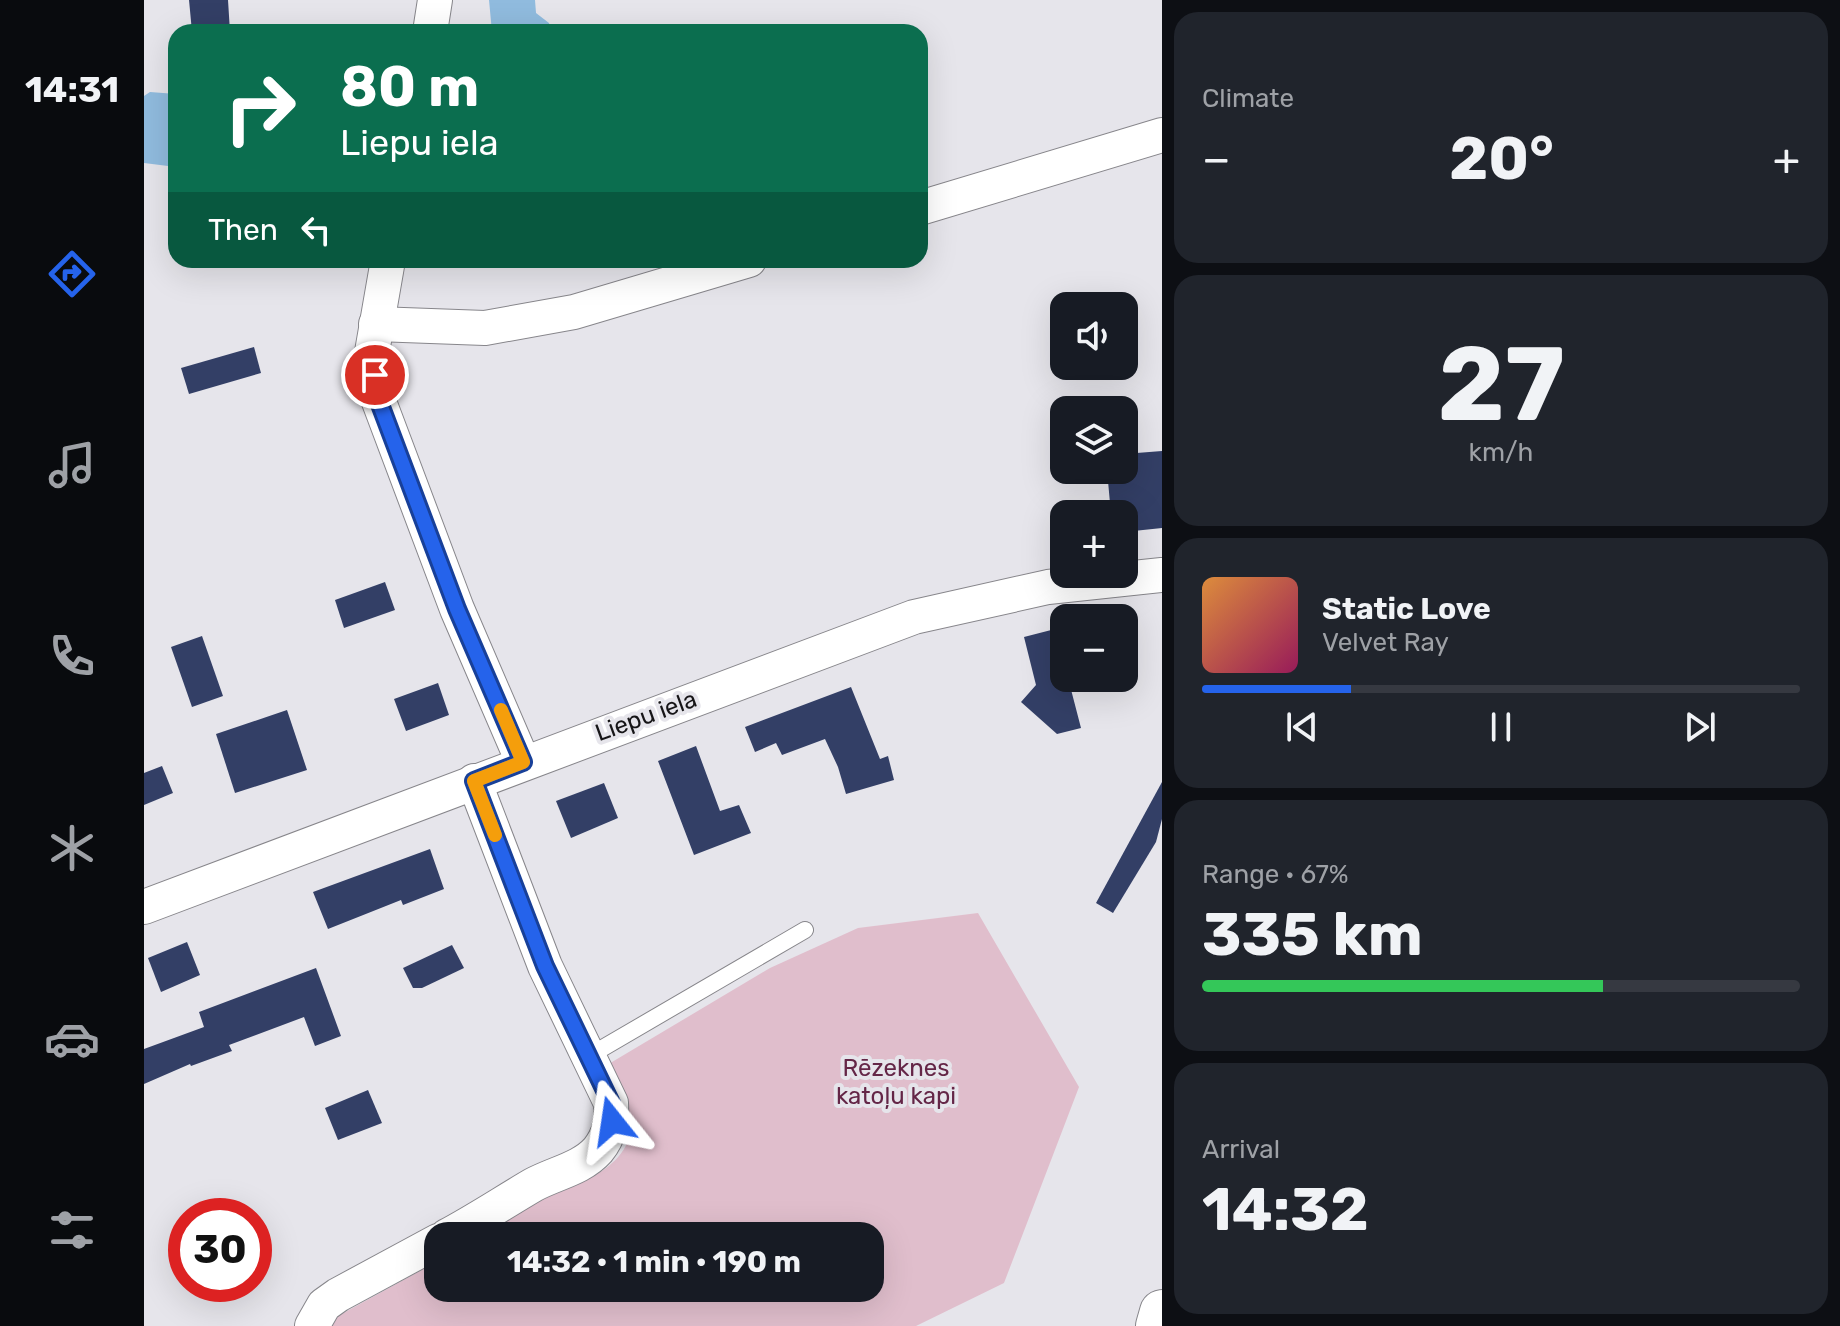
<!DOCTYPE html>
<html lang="en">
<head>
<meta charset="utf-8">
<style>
	body { margin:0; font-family:Rubik,sans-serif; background:#20242c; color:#f1f3f6; height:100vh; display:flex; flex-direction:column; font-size:30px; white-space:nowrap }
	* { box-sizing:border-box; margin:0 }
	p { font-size:26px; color:#9ea1a6 }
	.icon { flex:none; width:44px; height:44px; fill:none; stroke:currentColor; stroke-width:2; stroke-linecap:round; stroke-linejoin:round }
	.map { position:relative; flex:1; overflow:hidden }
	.panel { display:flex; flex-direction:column; gap:12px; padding:12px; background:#0d0f14; width:678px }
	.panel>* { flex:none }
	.guide { position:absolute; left:24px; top:24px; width:760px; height:244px; border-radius:24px; box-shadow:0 8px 32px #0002; background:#0b6e4f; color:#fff; overflow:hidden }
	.controls { position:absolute; left:906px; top:292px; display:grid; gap:16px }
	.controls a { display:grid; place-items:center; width:88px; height:88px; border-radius:16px; background:#171b24; box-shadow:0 8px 32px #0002; font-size:40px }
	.speed { position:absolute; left:24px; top:1198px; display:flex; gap:16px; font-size:40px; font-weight:700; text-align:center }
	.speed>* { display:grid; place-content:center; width:104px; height:104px; border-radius:50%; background:#171b24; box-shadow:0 8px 32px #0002; line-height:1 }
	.speed .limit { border:12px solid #d22; background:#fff; color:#111 }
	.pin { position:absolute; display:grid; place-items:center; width:68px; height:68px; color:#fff; margin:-34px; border:4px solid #fff; border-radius:50%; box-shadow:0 2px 8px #0007 }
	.me { position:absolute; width:88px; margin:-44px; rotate:345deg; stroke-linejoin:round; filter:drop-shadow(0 0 6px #0008) }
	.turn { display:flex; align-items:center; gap:28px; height:168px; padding:0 40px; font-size:36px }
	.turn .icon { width:104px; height:104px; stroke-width:2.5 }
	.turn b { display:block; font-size:56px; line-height:68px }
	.then { display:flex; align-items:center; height:76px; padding:0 40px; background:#0003; gap:16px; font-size:30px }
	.big { font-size:60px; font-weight:700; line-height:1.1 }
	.panel .tile { flex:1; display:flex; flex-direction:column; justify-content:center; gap:12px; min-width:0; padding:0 28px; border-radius:24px; background:#20242c }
	.panel .dial { align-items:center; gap:0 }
	.dial b { font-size:104px; line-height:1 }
	.song { display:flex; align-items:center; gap:24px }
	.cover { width:96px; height:96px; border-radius:12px; background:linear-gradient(135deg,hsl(30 70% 55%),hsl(330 70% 35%)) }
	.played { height:8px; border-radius:4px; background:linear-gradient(90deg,#2563eb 25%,#363941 25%) }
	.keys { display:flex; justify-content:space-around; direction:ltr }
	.heat { display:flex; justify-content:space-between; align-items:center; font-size:44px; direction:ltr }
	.charge { height:12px; border-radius:6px; background:linear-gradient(90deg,#34c759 67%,#363941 0) }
	.trip { position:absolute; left:280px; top:1222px; width:460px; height:80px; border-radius:24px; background:#171b24; box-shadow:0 8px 32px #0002; font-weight:700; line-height:80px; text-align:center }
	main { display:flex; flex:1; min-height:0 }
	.dock { display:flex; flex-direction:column; width:144px; justify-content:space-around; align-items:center; background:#090b0e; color:#9ea1a6 }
	.dock .icon { width:56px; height:56px }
	.dock .active { color:#2563eb }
	.dock b { font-size:36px; color:#f1f3f6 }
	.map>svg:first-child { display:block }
	.green { fill:#e0becc }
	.water { fill:#90bbde }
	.building { fill:#333f66 }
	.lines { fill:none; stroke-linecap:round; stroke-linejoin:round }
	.service-casing { stroke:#87868b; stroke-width:18 }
	.minor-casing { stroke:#87868b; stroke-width:36 }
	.primary-casing { stroke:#87868b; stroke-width:46 }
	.service { stroke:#fff; stroke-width:16 }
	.minor { stroke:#fff; stroke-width:34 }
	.primary { stroke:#fff; stroke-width:44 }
	.route-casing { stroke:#184099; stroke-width:20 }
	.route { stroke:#2563eb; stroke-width:14 }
	.slow { stroke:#f59e0b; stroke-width:14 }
	.labels { text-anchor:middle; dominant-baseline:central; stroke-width:8; stroke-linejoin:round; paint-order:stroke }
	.street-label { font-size:24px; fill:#161517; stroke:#e6e5eb }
	.park-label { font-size:24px; fill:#642647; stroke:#e6e5eb }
</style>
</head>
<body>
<main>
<nav class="dock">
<b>14:31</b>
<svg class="icon active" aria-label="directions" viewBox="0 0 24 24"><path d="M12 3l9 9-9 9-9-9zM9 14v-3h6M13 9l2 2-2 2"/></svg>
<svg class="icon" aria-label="music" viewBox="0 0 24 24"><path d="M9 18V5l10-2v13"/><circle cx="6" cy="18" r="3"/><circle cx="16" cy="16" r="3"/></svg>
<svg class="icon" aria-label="phone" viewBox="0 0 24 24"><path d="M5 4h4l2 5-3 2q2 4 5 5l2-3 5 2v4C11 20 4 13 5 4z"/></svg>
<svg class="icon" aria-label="climate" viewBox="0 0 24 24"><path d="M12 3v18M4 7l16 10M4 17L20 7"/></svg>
<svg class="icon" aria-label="car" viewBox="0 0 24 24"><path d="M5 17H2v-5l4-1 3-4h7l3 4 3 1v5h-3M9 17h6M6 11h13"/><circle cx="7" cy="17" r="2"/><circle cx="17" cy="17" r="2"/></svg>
<svg class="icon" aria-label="filters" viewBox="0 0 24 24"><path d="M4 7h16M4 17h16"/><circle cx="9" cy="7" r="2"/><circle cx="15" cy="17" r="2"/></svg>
</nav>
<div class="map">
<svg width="1018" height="1326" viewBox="0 0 1018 1326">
	<rect width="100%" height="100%" fill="#e6e5eb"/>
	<!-- green -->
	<path class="green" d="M834,913L935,1087L860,1283L772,1326H185V1321L294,1261V1288H726V1236H333C349,1226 364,1214 381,1206C416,1190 491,1172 486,1122C483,1101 472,1083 463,1065L626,968L714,928Z"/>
	<!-- water -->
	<g class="water">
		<polygon points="345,0 391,0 392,13 405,23 407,32 348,32"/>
		<polygon points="6,92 32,94 32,167 0,163 0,96"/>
	</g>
	<!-- building -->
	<g class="building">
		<polygon points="45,0 84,0 86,32 48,32"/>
		<polygon points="110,347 117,373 45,394 37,368"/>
		<polygon points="1018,451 1018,528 980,532 980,514 967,514 963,470 980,470 980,454"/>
		<polygon points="241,582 251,610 200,628 191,600"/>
		<polygon points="915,628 920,649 920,678 924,678 937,728 913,734 877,702 892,685 880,637"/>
		<polygon points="58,636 79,696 48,707 27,647"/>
		<polygon points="294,683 305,715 262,731 250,699"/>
		<polygon points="707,687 736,759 744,756 750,780 702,794 694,767 681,739 638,755 632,743 611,752 601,727"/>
		<polygon points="143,710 163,770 91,793 72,734"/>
		<polygon points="552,746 576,811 595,805 607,833 550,855 514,761"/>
		<polygon points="18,766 29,793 0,805 0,773"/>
		<polygon points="1018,782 1018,819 1012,842 969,913 952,903"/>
		<polygon points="460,783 474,818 427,838 412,801"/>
		<polygon points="286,849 300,889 259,905 257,900 184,929 169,892"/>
		<polygon points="43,942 56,975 17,992 4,958"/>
		<polygon points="308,945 320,968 278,988 269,988 259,968"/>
		<polygon points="172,968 197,1036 171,1046 160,1017 85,1045 88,1051 47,1066 46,1064 0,1084 0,1049 60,1027 55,1012"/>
		<polygon points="224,1090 238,1123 194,1140 181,1108"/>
	</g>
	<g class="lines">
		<!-- service casing -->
		<g class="service-casing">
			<polyline id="service" points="445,1056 661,930"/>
		</g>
		<!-- minor casing -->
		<g class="minor-casing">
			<g id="minor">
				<polyline points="286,32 291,0"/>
				<polyline points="776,208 1018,135"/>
				<polyline points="244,260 228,352 234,399 313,609 379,762"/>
				<polyline points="232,324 341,328 430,312 605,260"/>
				<polyline points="0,907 770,617 904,587 1018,575"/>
				<path d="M303,1236C333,1220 360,1202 389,1185C411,1173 437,1169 454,1150C466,1135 468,1121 467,1103L401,966L330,781"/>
				<polyline points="168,1326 180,1305 194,1295 294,1241"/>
			</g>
		</g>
		<!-- primary casing -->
		<g class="primary-casing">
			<polyline id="primary" points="1014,1326 1018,1312"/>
		</g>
		<!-- service -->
		<use href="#service" class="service"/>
		<!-- minor -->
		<use href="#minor" class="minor"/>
		<!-- primary -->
		<use href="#primary" class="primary"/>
	</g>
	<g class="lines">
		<!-- route casing -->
		<g class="route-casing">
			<polyline id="route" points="231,375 234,399 313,609 379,762 330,781 401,966 467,1103 468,1121"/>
		</g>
		<!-- route -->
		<use href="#route" class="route"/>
		<!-- slow -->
		<polyline class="slow" points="351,835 330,781 379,762 357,710"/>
	</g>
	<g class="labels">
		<!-- street labels -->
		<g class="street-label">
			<text transform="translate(502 716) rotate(-20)">Liepu iela</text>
		</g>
		<!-- park labels -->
		<g class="park-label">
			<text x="752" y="1068">Rēzeknes<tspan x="752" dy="28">katoļu kapi</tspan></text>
		</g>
	</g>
</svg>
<div class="controls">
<a><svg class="icon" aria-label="sound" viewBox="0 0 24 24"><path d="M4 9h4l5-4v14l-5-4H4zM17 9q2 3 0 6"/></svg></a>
<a><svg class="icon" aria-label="layers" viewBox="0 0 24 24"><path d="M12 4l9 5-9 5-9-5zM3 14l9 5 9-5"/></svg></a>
<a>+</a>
<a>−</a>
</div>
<div class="speed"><div class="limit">30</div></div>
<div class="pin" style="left:231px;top:375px;background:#d93025"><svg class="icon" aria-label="arrive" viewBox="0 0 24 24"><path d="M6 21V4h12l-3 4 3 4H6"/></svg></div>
<svg class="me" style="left:468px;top:1121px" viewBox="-20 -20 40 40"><path d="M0-17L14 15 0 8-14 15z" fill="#2563eb" stroke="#fff" stroke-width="4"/></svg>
<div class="trip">14:32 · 1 min · 190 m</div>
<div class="guide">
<div class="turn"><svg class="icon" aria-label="right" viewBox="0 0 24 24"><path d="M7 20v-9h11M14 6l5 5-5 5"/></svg><div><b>80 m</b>Liepu iela</div></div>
<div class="then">Then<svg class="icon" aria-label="left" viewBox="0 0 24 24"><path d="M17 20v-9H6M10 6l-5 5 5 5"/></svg></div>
</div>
</div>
<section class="panel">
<div class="tile"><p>Climate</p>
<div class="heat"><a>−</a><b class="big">20°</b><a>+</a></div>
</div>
<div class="tile dial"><b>27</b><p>km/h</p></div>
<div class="tile">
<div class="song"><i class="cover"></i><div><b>Static Love</b><p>Velvet Ray</p></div></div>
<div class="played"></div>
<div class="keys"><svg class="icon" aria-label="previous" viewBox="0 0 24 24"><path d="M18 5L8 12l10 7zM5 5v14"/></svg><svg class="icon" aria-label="pause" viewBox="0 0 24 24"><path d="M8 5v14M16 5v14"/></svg><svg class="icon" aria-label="next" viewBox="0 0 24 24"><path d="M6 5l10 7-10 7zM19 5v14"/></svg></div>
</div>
<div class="tile"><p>Range · 67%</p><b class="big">335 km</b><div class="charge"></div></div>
<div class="tile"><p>Arrival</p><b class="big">14:32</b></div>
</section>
</main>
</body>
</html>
